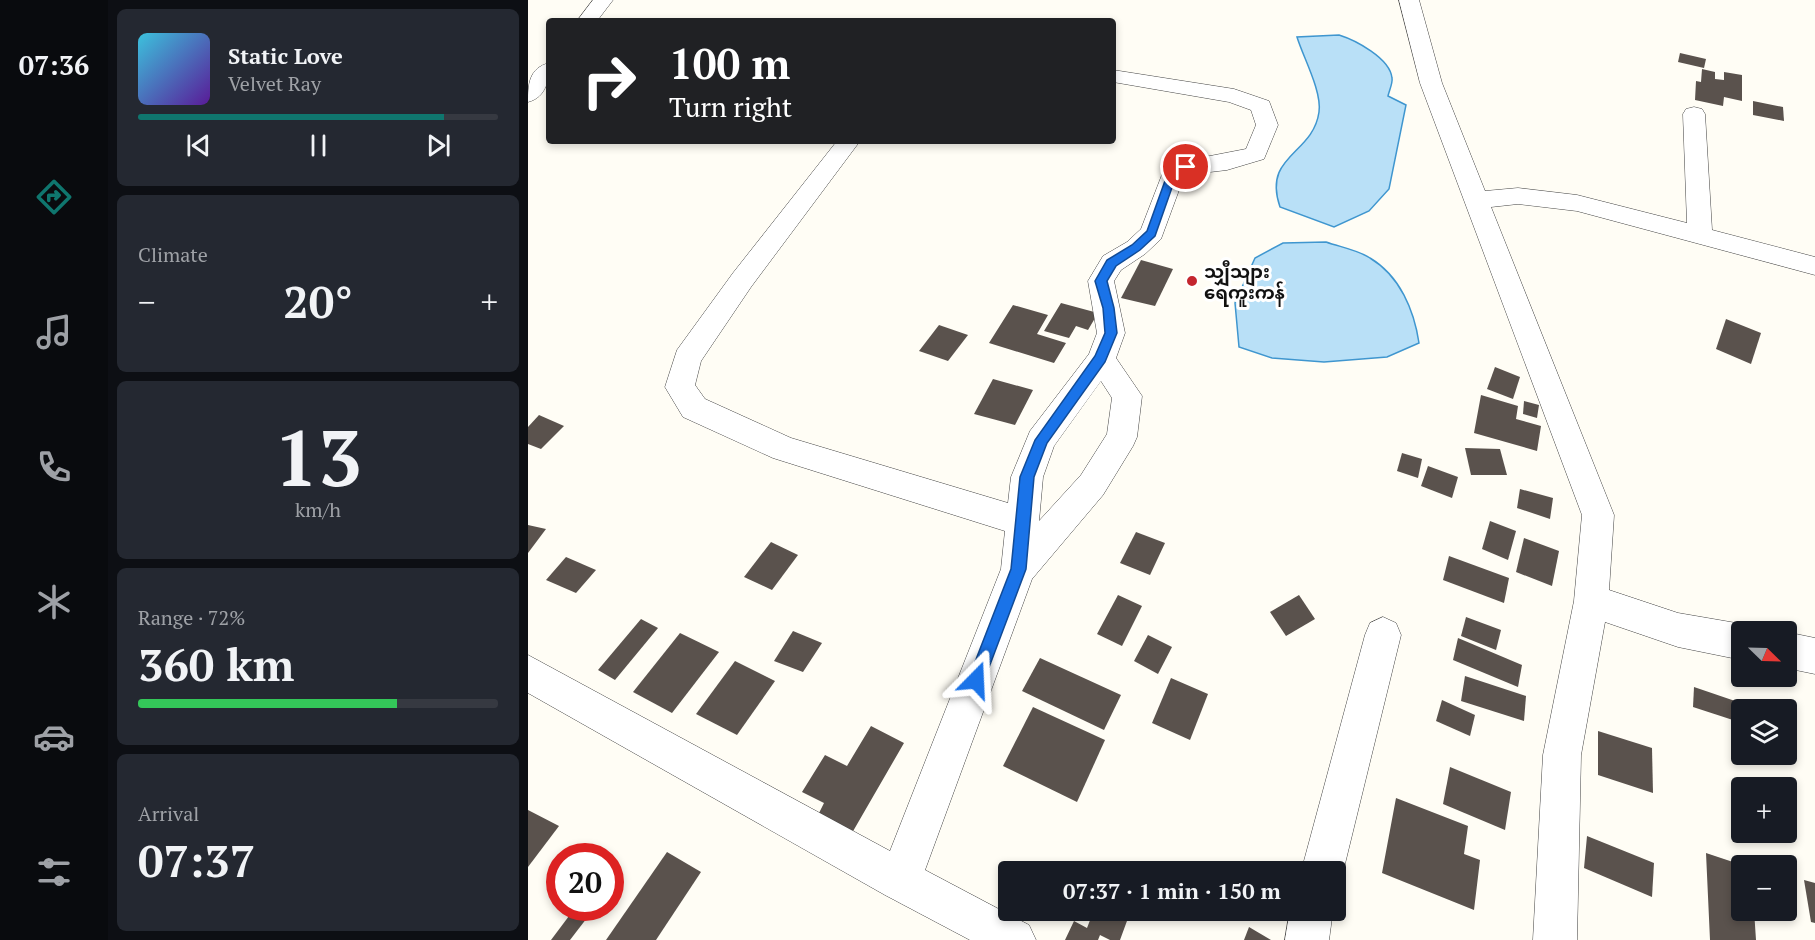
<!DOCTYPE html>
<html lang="en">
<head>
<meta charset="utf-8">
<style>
	body { margin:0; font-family:"PT Serif","Noto Sans Myanmar",serif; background:#242831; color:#f1f3f6; height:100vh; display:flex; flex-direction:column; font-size:22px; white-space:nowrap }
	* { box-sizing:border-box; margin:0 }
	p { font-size:20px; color:#9ea1a6 }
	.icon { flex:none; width:33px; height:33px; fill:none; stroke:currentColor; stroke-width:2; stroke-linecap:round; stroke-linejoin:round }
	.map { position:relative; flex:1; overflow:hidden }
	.details { display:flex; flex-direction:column; gap:9px; padding:9px; background:#0d0f14; width:420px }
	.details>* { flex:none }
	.guide { position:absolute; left:18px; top:18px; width:570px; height:126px; border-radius:6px; box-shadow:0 3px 9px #0003; background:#202124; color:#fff; overflow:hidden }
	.needle { width:39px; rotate:113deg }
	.fabs { position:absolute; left:1203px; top:621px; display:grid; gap:12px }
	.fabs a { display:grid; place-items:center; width:66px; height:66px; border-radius:6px; background:#171b24; box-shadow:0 3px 9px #0003; font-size:30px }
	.speed { position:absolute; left:18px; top:843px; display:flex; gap:12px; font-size:30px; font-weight:700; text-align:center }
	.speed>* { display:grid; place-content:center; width:78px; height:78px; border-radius:50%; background:#171b24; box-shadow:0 3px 9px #0003; line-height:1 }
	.speed .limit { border:9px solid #d22; background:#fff; color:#111 }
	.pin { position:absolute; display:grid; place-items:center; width:51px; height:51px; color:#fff; margin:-26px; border:3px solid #fff; border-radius:50%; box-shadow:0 2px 6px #0007 }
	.me { position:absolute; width:66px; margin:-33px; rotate:21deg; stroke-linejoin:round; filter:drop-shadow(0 0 4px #0008) }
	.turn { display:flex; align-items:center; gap:21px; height:126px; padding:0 24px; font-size:27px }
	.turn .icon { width:78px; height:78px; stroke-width:2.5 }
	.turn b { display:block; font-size:42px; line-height:51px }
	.big { font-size:45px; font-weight:700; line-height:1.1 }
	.details .tile { flex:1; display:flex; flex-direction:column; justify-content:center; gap:9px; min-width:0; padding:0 21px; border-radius:9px; background:#242831 }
	.details .dial { align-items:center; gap:0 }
	.dial b { font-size:78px; line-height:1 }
	.song { display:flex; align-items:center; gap:18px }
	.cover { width:72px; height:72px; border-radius:9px; background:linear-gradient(135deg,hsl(190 70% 55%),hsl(270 70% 35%)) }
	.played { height:6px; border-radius:3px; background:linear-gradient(90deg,#0f766e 85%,#363941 85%) }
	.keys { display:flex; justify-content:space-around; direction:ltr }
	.heat { display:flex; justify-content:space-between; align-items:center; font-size:33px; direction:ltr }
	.charge { height:9px; border-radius:4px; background:linear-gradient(90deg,#34c759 72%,#363941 0) }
	.trip { position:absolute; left:470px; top:861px; width:348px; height:60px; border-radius:6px; background:#171b24; box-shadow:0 3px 9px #0003; font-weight:700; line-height:60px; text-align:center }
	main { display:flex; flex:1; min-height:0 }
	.menu { display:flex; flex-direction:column; width:108px; justify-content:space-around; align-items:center; background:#090b0e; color:#9ea1a6 }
	.menu .icon { width:42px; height:42px }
	.menu .selected { color:#0f766e }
	.menu b { font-size:27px; color:#f1f3f6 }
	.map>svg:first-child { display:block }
	.water { fill:#b9e0f7; stroke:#3f96cf; stroke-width:1.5 }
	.building { fill:#5a524d }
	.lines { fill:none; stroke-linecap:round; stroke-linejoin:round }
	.minor-casing { stroke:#444; stroke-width:1 }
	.minor { fill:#fff; fill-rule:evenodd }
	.route { fill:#1a73e8; stroke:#114b97; stroke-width:1.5 }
	.poi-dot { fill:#c4262e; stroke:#fff; stroke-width:2 }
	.labels { text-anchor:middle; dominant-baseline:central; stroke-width:6; stroke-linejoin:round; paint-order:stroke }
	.poi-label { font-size:18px; font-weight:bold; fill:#111; stroke:#fff; text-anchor:start }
</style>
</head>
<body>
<main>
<nav class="menu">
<b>07:36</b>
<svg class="icon selected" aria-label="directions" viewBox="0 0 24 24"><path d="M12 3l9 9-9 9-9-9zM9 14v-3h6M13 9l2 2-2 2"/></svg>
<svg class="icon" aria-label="music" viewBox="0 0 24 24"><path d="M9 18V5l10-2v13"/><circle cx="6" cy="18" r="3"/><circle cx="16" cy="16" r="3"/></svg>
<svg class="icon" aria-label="phone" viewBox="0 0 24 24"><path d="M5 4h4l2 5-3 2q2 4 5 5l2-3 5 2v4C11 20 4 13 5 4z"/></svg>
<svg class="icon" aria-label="climate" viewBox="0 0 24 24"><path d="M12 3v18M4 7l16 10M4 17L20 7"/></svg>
<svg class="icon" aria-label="car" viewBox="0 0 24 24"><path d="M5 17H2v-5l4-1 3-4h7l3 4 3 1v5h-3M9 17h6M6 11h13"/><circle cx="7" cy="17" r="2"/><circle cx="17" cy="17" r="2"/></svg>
<svg class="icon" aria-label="filters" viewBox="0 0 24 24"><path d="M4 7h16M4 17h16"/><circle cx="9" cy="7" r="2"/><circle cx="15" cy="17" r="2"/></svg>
</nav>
<section class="details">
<div class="tile">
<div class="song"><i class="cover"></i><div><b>Static Love</b><p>Velvet Ray</p></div></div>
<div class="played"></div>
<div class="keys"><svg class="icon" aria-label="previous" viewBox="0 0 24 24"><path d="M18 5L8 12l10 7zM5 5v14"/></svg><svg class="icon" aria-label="pause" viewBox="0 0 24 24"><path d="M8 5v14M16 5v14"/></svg><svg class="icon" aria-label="next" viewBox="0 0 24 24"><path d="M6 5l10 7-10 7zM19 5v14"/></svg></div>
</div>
<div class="tile"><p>Climate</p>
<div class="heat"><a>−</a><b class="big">20°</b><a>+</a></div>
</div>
<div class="tile dial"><b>13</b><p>km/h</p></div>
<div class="tile"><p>Range · 72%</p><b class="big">360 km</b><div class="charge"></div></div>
<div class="tile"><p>Arrival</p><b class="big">07:37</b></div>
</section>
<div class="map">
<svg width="1287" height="940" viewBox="0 0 1287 940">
	<rect width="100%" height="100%" fill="#fffdf5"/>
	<!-- water -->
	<g class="water">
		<path d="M811,35C827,40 862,58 864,78C865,83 861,91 860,96L878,105L861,189L841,211L806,227L752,207C734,155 785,155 791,112C794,91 775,57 769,37Z"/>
		<path d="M798,242C812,247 830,250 842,258C872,276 886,310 891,343L859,357L796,362L744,358L711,347L707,303L727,258L755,243Z"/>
	</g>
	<!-- building -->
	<g class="building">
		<polygon points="1152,53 1178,59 1176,68 1150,62"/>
		<polygon points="1174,69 1187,72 1187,79 1196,80 1196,72 1214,75 1214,101 1196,97 1195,106 1167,100 1168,81 1173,82"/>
		<polygon points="1225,101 1255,107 1256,121 1225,115"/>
		<polygon points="613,260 645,269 627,306 593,298"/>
		<polygon points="533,303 570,313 560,330 548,326 541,338 516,331"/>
		<polygon points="485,305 520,315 509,334 538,343 526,363 461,343"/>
		<polygon points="1198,319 1233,333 1223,364 1188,349"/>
		<polygon points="411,325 440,335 420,361 391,351"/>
		<polygon points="967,367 992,377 985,399 959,389"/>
		<polygon points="465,379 505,390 487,425 446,414"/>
		<polygon points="953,395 990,406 988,419 1013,426 1009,451 946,433"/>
		<polygon points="996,401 1011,405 1009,418 995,414"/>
		<polygon points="11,415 36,426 13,449 0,444 0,427"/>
		<polygon points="937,448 972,449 979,475 943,475"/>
		<polygon points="874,453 894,459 890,478 869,471"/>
		<polygon points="900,466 930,477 924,498 893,486"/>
		<polygon points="992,489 1025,498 1022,519 989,508"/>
		<polygon points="962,521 988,531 980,560 954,549"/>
		<polygon points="0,525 18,529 0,553"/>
		<polygon points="608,532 637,543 622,575 592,563"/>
		<polygon points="996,538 1031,551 1024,586 988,572"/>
		<polygon points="243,542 270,555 244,590 216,577"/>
		<polygon points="921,556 981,578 976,603 915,580"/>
		<polygon points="38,557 68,570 48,593 18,580"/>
		<polygon points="590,595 614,606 594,646 569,634"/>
		<polygon points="771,595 787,619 758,636 742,612"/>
		<polygon points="938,617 973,630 968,650 933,636"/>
		<polygon points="113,619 130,628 87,680 70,670"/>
		<polygon points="265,631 294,643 275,672 246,661"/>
		<polygon points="152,633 191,652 144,713 105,692"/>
		<polygon points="620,635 644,647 630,674 606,661"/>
		<polygon points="930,638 994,665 990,687 925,660"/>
		<polygon points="512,658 593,695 576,730 494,691"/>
		<polygon points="207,661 247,681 209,735 168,714"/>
		<polygon points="937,676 998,696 996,721 933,701"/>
		<polygon points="643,678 680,694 662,740 624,723"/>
		<polygon points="1166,687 1210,702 1211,722 1165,707"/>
		<polygon points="914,700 947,715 942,736 908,721"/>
		<polygon points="505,707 577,740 549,802 475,766"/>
		<polygon points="343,726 376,743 324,833 290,815 296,803 274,792 297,755 319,766"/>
		<polygon points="1070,731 1124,748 1125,793 1070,775"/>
		<polygon points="922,767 983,792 977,830 915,804"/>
		<polygon points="868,798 940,826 936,854 952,860 946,910 854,873"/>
		<polygon points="0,810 31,826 0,867"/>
		<polygon points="1059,836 1126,863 1124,897 1056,868"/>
		<polygon points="139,852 173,872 128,940 78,940"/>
		<polygon points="1178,853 1214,865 1214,910 1226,910 1228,940 1182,940"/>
		<polygon points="1276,880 1287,883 1287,923 1283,922"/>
		<polygon points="47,908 53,908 62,914 42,940 23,940"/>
		<polygon points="566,910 603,910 592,940 582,940 572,935 570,940 537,940 546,921 559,928"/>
		<polygon points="721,927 743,940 716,940"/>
	</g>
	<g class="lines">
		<!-- minor casing -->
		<g class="minor-casing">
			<g id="minor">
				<polygon points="65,0 85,0 69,21 49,21"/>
				<polygon points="871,0 891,0 914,83 957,191 990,188 1049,195 1159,223 1155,114 1158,109 1166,107 1174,109 1177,114 1184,230 1287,257 1287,275 1049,211 990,204 963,207 1086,515 1081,590 1150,613 1214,624 1228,632 1214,632 1214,660 1150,647 1077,622 1053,755 1049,940 1005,940 1015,755 1046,601 1054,515 892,83"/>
				<path d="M21,63C21,79 19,97 0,102C0,84 1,68 21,63Z"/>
				<path d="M585,70L706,89L741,101L750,125L736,159L699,170L665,174L654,182L633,239L617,254L593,270L586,281L597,333L588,358L614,396L609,437L605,446L575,495L504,579L397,870L501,925L508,940H442L357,895L0,693V655L362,851L473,569L477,531L245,458L155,417L137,387L149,350L205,273L309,141H332L223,287L173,361L167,385L177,399L263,438L480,503L483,477L502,431L561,354L569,333L560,281L575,256L599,242L613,229L635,172L651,162L718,149L728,125L723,110L701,102L585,82ZM573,381L584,398L579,434L553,475L511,521L515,477L526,446Z"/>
				<polygon points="855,617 868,623 873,635 815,872 807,888 807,872 773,872 837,635 842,623"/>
				<polygon points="1258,632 1287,638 1287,674 1258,668"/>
				<polygon points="762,910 805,910 801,940 757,940"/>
			</g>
		</g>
		<!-- minor -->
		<use href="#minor" class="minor"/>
	</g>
	<!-- route -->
	<polygon class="route" points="658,164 664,167 647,179 627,236 612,250 588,266 579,281 586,308 589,333 577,362 519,443 506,477 498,569 454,686 448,688 442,686 440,680 483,569 492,477 507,440 567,356 577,333 575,308 567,281 579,260 604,245 619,231 638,178"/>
	<!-- markers -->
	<circle class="poi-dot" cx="664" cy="281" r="6"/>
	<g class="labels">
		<!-- poi labels -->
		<g class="poi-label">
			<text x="676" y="271">သျှီသျား<tspan x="676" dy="21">ရေကူးကန်</tspan></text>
		</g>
	</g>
</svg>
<div class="fabs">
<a><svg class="needle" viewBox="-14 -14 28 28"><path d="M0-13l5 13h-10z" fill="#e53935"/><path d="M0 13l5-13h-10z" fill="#9ea1a6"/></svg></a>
<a><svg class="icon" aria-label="layers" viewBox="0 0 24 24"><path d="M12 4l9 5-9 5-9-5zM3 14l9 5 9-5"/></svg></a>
<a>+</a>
<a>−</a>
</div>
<div class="speed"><div class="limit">20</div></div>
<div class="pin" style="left:658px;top:167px;background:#d93025"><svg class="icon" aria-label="arrive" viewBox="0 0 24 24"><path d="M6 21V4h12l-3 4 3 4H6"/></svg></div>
<svg class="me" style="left:448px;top:680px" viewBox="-20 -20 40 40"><path d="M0-17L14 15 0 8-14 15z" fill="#1a73e8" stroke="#fff" stroke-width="4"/></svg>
<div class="trip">07:37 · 1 min · 150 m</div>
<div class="guide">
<div class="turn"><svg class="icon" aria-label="right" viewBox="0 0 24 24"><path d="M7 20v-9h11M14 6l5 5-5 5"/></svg><div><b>100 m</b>Turn right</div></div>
</div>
</div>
</main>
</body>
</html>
